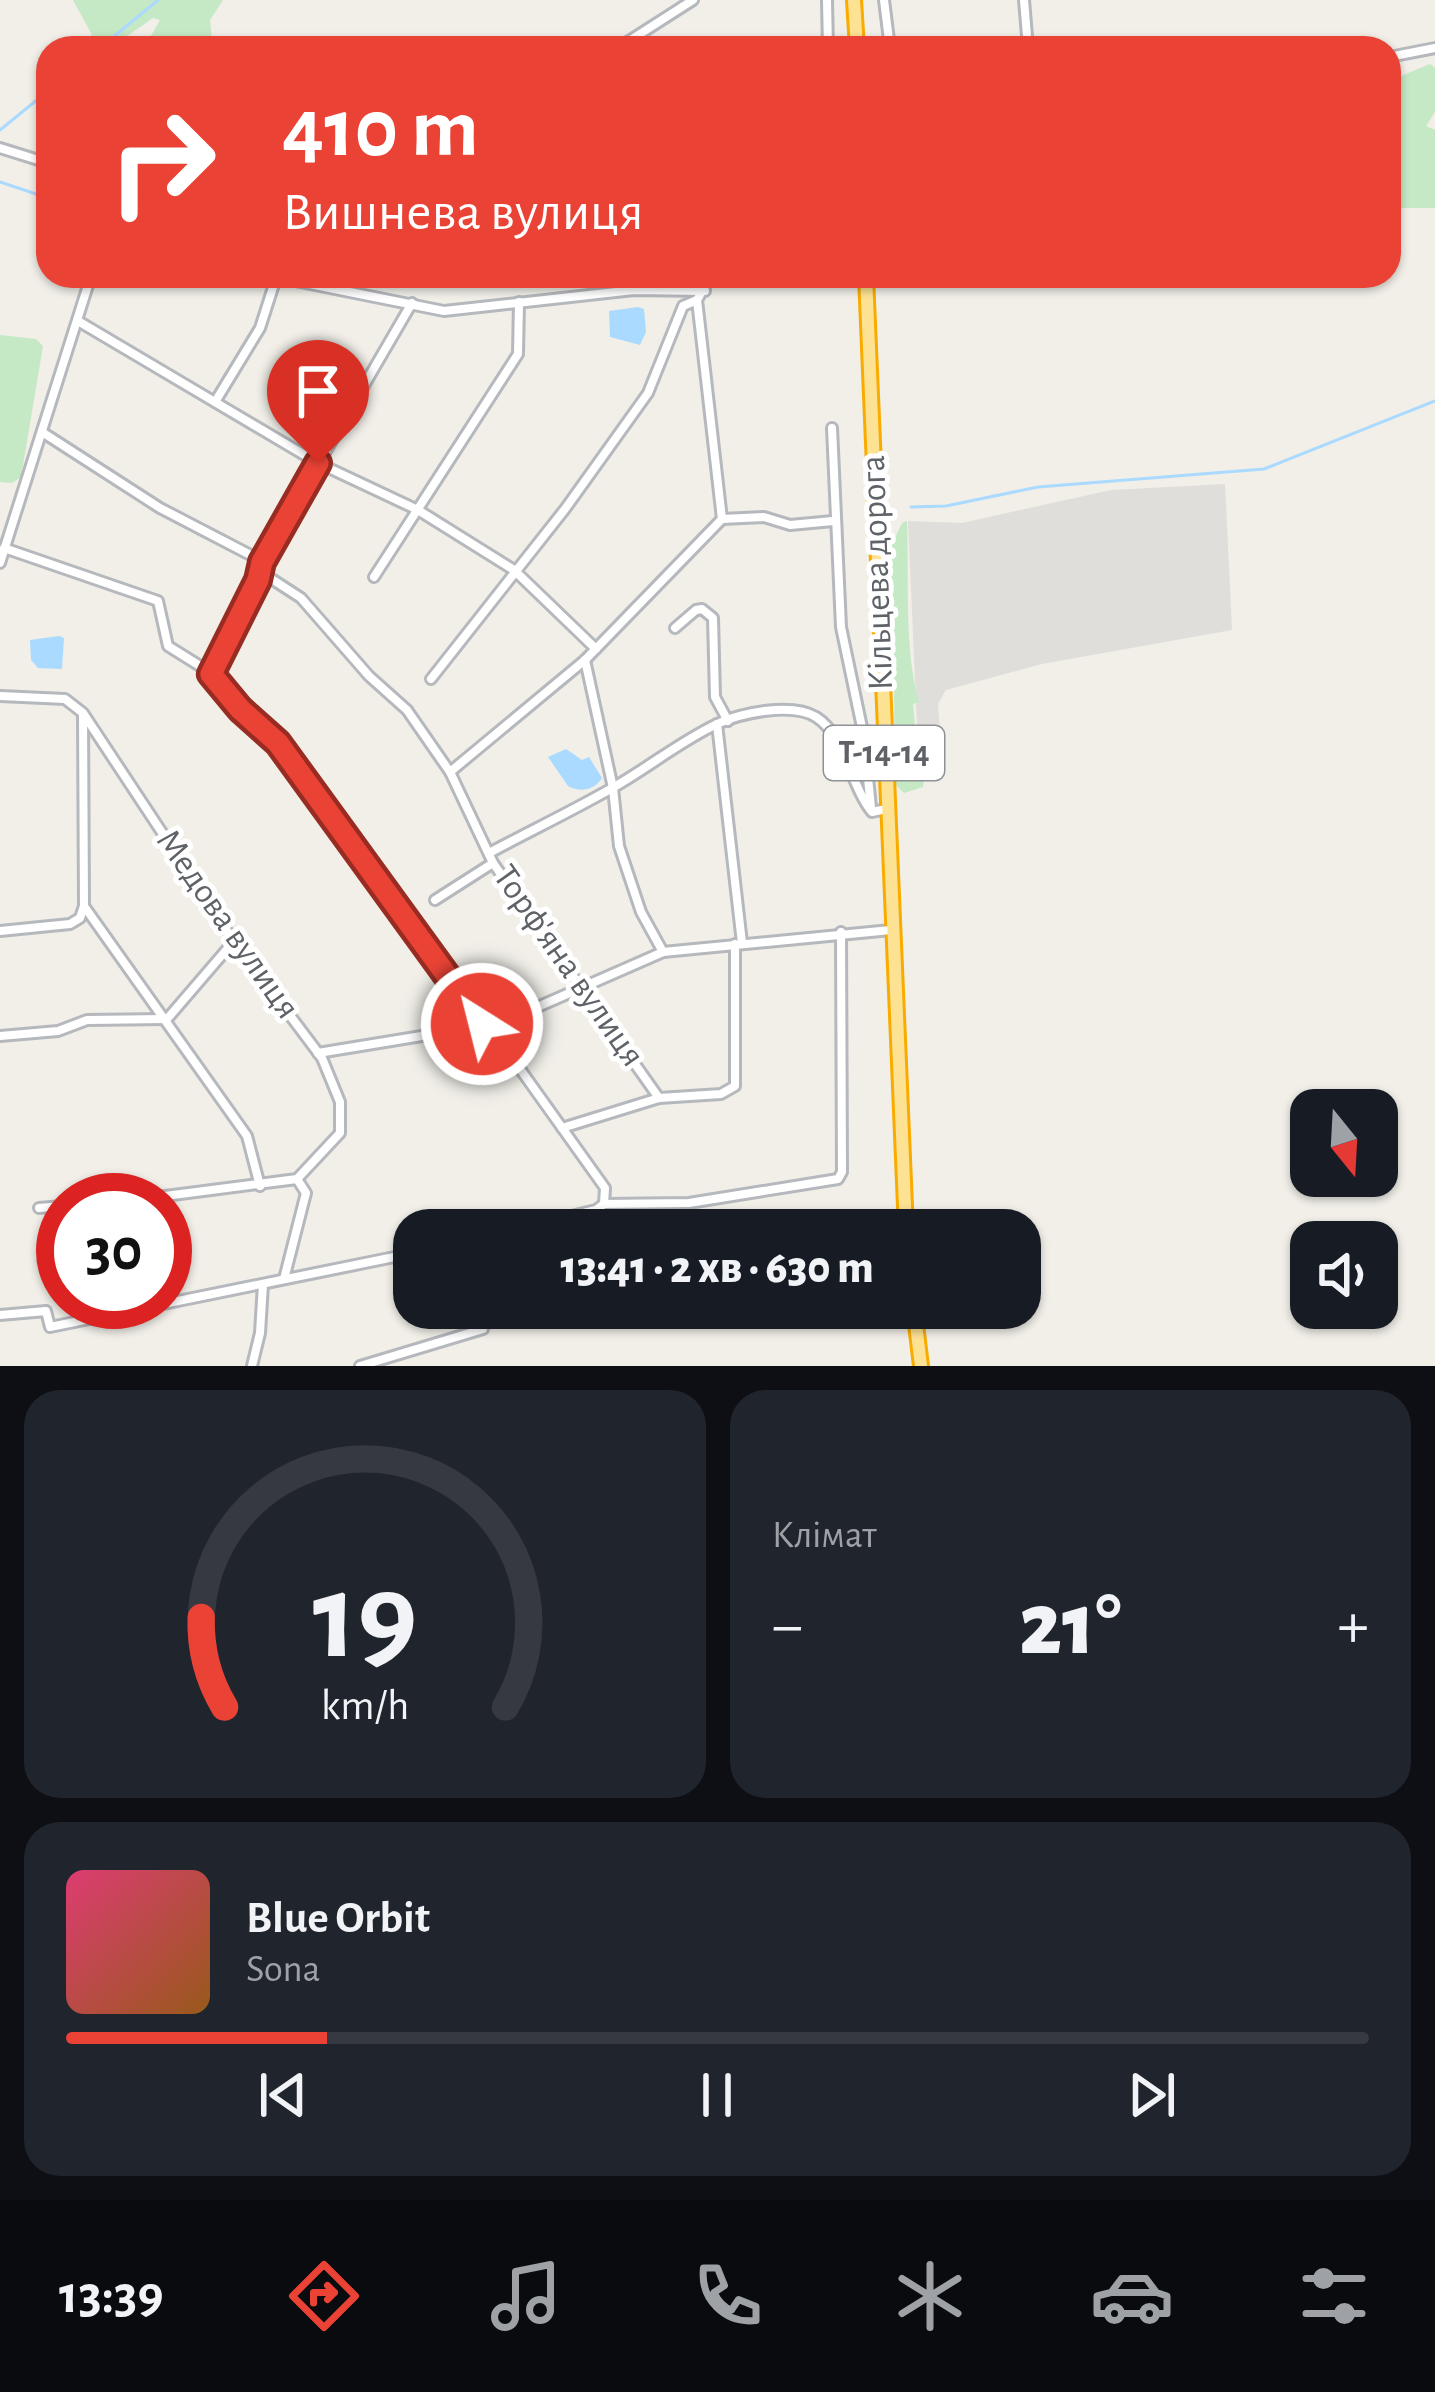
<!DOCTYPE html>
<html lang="uk">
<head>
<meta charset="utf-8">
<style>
	body { margin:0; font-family:"Alegreya Sans",sans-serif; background:#20242c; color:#f1f3f6; height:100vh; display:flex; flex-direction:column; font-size:45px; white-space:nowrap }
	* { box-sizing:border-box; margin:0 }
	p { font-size:39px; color:#9ea1a6 }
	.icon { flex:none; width:66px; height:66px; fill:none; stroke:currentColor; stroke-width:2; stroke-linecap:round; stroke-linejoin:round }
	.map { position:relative; height:1366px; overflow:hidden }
	.side { display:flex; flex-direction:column; gap:24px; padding:24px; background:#0d0f14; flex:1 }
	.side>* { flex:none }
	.top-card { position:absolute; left:36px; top:36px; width:1365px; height:252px; border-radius:36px; box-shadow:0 3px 9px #0004; background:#ea4335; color:#fff; overflow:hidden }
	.needle { width:78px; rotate:162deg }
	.fabs { position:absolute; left:1290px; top:1089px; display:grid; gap:24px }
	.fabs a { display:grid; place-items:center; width:108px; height:108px; border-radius:24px; background:#171b24; box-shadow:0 3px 9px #0004; font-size:60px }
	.speed { position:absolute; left:36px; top:1173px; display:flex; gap:24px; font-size:60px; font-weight:700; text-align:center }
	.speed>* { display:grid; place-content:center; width:156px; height:156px; border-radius:50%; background:#171b24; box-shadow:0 3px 9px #0004; line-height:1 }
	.speed .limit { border:18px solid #d22; background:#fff; color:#111 }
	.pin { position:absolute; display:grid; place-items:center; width:102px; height:102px; color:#fff; margin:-123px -51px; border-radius:50% 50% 50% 0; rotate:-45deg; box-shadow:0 0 12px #0007 }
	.pin .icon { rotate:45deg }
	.me { position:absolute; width:132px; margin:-66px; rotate:324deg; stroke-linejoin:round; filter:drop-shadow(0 0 9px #0008) }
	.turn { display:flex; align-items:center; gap:42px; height:252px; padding:0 48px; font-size:54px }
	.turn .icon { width:156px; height:156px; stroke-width:2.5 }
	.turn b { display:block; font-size:84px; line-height:102px }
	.big { font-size:90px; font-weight:800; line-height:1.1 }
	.side .card { flex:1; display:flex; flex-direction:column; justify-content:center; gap:18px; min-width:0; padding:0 42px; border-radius:36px; background:#20242c }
	.side .dial { align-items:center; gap:0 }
	.dial svg { height:312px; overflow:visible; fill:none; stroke:#363941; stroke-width:7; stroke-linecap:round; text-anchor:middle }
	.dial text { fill:#f1f3f6; stroke:none }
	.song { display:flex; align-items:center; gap:36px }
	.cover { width:144px; height:144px; border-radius:18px; background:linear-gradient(135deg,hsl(340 70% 55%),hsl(30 70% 35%)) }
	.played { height:12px; border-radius:6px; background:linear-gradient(90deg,#ea4335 20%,#363941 20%) }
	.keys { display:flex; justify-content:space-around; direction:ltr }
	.heat { display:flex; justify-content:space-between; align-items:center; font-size:66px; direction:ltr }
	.side .tiles { flex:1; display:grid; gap:24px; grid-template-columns:1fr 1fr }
	.card:last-child { grid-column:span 2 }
	.trip { position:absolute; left:393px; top:1209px; width:648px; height:120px; border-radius:36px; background:#171b24; box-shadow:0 3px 9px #0004; font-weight:800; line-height:120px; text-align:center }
	.tab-bar { display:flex; height:192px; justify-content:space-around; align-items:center; background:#090b0e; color:#9ea1a6 }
	.tab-bar .icon { width:84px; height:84px }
	.tab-bar .active { color:#ea4335 }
	.tab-bar b { font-size:54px; color:#f1f3f6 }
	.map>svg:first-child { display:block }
	.industrial { fill:#e0deda }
	.green { fill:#c5e8c5 }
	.water { fill:#aadaff }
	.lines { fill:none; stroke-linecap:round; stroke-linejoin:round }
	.stream { stroke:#aadaff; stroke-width:3 }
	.minor-casing { stroke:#b5b8bc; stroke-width:14 }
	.highway-casing { stroke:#f9ab00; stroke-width:18 }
	.minor { stroke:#fff; stroke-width:8 }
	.highway { stroke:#fde293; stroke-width:12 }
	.route-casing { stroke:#982c22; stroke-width:30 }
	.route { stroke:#ea4335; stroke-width:21 }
	.labels { text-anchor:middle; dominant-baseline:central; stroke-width:10; stroke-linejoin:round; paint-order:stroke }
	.shield { fill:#fff; stroke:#8f9295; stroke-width:3 }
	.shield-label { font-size:33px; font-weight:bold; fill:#5f6368 }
	.street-label { font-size:36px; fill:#5f6368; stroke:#fff }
</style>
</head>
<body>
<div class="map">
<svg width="1435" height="1366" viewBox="0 0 1435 1366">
	<rect width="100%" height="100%" fill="#f1efe8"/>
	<!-- industrial -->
	<polygon class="industrial" points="1225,484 1232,630 1042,664 946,690 938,704 943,770 919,771 908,521 962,523 1111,490"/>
	<!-- green -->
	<g class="green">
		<polygon points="73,0 223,0 210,20 212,40 205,48 144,48 160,20 153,18 110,48 78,48 92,35"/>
		<polygon points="1430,64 1435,68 1435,112 1426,126 1435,130 1435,208 1389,208 1389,81"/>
		<polygon points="0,335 36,339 43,346 21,477 12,483 0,482"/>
		<path d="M907,521C909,579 904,650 919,702L913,704L919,768L925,769L923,787L904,793L895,784L894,671L884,602L883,540L895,538L902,523Z"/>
	</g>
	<!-- water -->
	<g class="water">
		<polygon points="638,307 644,309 646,332 640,345 610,337 609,311"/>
		<polygon points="59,636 64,638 62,669 38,668 31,660 30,640"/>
		<path d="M566,749L582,760L589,757L602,778C595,790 580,793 568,786L548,757Z"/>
	</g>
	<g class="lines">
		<!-- stream -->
		<g class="stream">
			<polyline points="100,48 158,0"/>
			<polyline points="0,130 48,91"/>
			<polyline points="0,182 48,198"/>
			<polyline points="911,507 946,506 1038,487 1264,469 1435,401"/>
		</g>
		<!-- minor casing -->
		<g class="minor-casing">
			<g id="minor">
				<polyline points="827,0 828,48"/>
				<polyline points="884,0 890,48"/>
				<polyline points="1024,0 1028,48"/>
				<polyline points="618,48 693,0"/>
				<polyline points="1389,57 1435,48"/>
				<polyline points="0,148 48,163"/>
				<polyline points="270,276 444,311 634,290 705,291"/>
				<polyline points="711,276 697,300 722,519"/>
				<polyline points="831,276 831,281"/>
				<polyline points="78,321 318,463 418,510 514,570 596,649"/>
				<polyline points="215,402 260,328 276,278"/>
				<polyline points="832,428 841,627 864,737 871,808"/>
				<polyline points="42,432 160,508 262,561 267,576 301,598 369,676 407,710 450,772 493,863 659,1098"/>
				<polyline points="722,519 764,517 790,525 833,521"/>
				<polyline points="4,548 158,601 168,646 216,676 240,709 278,743 311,786 330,820 482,1025 498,1038 605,1188 604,1204"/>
				<polyline points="0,563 91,276"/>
				<polyline points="374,577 518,354 519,302"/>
				<polyline points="675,628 696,610 702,609 713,618 715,697 728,721"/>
				<polyline points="585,660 613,788 619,846 641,912 663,952"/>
				<polyline points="211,673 258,580 262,561 412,303"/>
				<polyline points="431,679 565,509 648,393 683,306 697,300"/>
				<polyline points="0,696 65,699 83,713 231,937 322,1058 340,1102 340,1133 297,1179 134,1200"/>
				<polyline points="717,724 742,943"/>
				<polyline points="450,772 585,660 722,519"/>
				<path d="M491,852C532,830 574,810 614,787C649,767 681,741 717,724C741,713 792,702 816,717C845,735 850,785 872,812L886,809"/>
				<polyline points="435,900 493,863"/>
				<polyline points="84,906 247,1136 260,1186"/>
				<polyline points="0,931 70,924 80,918 84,906 83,715"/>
				<polyline points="167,1019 228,948 231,937"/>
				<polyline points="0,1036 58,1031 87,1020 166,1019"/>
				<polyline points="318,1053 501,1023 663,952 891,930"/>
				<polyline points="562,1128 659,1098 721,1094 735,1086 735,944"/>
				<polyline points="39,1208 63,1206"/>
				<polyline points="513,1230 596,1210 604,1204 689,1203 838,1179 842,1172 841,932"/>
				<polyline points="284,1279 306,1193 297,1179"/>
				<polyline points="0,1315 46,1311 50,1327 414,1253"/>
				<polyline points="252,1366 260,1333 263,1284"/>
				<polyline points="360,1366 483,1329 486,1308"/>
			</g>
		</g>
		<!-- highway casing -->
		<g class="highway-casing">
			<g id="highway">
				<polyline points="854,0 857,48"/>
				<polyline points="866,276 906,1230"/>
				<polyline points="914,1308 921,1366"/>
			</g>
		</g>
		<!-- minor -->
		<use href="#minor" class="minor"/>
		<!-- highway -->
		<use href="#highway" class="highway"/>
	</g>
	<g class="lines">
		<!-- route casing -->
		<g class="route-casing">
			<polyline id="route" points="318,463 262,562 258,580 211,674 240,709 278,743 482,1024"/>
		</g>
		<!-- route -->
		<use href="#route" class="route"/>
	</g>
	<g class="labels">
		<!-- shield labels -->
		<rect class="shield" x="824" y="726" width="120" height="54" rx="9"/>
		<g class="shield-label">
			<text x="884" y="753">Т-14-14</text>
		</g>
		<!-- street labels -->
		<g class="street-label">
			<text transform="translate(877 573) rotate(-92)">Кільцева дорога</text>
			<text transform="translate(228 924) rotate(55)">Медова вулиця</text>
			<text transform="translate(569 966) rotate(55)">Торф'яна вулиця</text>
		</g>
	</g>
</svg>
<div class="fabs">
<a><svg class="needle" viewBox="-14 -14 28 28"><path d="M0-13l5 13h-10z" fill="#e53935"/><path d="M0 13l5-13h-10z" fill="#9ea1a6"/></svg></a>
<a><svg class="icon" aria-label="sound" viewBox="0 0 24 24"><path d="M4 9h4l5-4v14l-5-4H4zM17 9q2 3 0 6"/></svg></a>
</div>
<div class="speed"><div class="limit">30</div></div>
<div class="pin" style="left:318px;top:463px;background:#d93025"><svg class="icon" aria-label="arrive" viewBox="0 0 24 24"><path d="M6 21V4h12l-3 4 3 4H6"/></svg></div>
<svg class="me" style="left:482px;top:1024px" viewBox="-20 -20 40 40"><circle r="17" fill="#ea4335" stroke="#fff" stroke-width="3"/><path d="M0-11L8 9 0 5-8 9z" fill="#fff"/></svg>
<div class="trip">13:41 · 2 хв · 630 m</div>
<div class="top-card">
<div class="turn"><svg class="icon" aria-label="right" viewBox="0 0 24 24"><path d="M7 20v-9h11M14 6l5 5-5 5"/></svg><div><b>410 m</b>Вишнева вулиця</div></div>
</div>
</div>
<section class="side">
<div class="tiles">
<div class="card dial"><svg viewBox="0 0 100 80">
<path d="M14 69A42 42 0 1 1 86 69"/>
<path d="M14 69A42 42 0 0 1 8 46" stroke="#ea4335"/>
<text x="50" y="56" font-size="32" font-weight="700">19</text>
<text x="50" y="72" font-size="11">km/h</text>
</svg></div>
<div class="card"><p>Клімат</p>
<div class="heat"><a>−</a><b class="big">21°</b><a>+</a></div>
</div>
<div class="card">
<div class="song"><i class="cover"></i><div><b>Blue Orbit</b><p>Sona</p></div></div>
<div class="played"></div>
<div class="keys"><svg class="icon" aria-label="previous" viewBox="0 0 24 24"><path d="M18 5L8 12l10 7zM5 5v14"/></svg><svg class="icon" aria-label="pause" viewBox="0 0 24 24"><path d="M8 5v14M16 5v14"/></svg><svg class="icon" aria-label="next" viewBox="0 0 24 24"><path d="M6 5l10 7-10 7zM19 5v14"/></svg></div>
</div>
</div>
</section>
<nav class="tab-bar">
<b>13:39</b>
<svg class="icon active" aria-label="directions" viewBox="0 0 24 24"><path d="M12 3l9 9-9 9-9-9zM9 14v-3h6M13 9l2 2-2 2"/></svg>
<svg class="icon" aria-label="music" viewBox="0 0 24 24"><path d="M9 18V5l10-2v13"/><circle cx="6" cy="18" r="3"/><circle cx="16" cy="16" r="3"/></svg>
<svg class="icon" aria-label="phone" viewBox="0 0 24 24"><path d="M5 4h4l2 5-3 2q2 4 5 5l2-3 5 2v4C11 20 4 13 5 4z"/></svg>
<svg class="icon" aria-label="climate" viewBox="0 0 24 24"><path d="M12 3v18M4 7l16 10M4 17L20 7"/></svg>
<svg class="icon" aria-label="car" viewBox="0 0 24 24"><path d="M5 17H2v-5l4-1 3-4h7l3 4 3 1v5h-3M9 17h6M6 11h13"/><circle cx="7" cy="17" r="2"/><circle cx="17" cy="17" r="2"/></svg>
<svg class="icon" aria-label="filters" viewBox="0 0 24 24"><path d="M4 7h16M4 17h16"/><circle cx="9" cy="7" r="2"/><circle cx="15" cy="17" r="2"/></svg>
</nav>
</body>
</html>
